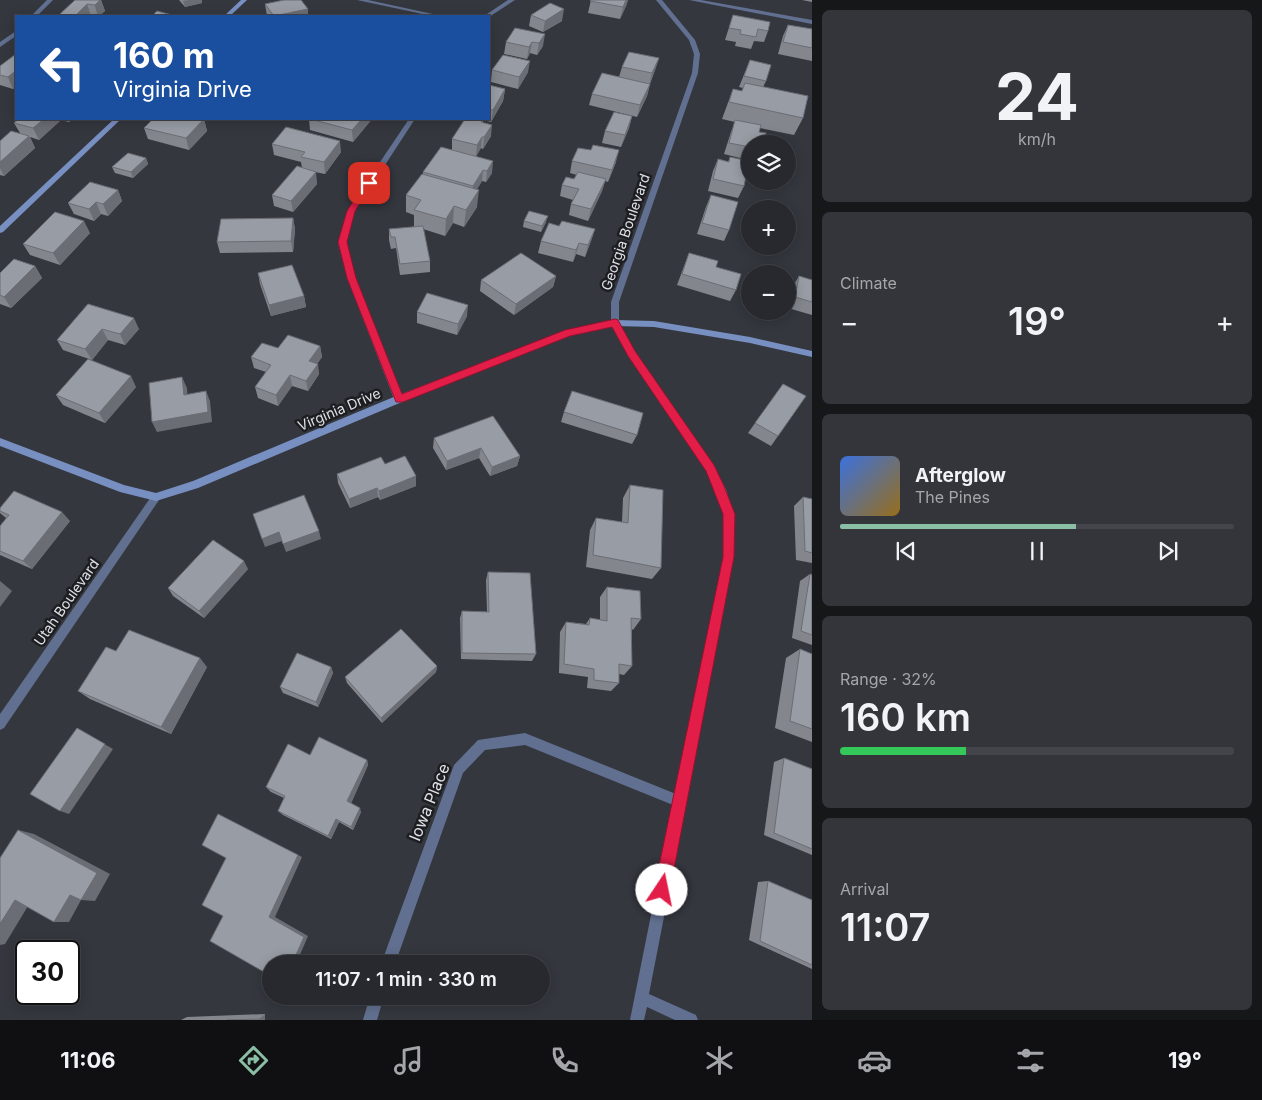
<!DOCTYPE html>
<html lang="en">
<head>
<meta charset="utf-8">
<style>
	body { margin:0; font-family:Inter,sans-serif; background:#33353a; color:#f1f3f6; height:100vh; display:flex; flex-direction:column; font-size:19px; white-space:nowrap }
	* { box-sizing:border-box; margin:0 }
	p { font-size:16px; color:#a4a6aa }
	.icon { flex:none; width:28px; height:28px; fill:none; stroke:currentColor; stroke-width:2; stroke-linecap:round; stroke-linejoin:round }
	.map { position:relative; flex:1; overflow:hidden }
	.panel { display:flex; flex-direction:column; gap:10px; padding:10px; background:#151719; width:450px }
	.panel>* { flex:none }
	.guide { position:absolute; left:15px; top:15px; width:475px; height:105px; border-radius:0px; box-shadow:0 2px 12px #0003,0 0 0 1px #43454a; background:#1a4fa0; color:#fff; overflow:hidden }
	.buttons { position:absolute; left:741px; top:135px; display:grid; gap:10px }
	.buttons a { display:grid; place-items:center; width:55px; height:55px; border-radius:50%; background:#27292e; box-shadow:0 2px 12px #0003,0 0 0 1px #43454a; font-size:25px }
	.speed { position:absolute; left:15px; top:940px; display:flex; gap:10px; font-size:25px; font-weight:700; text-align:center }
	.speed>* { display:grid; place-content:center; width:65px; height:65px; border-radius:50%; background:#27292e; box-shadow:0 2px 12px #0003,0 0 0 1px #43454a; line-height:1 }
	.speed .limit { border:2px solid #111; border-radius:8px; background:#fff; color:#111 }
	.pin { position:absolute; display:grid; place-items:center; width:42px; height:42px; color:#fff; margin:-21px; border-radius:10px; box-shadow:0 2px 8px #0006 }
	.me { position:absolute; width:55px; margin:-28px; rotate:11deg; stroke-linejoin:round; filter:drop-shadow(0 0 4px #0008) }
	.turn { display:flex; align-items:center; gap:18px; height:105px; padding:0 15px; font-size:22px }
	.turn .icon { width:65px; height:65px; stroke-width:2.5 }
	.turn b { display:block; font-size:35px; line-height:42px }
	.big { font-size:38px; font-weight:600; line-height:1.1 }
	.panel .widget { flex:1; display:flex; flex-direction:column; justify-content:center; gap:8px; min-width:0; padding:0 18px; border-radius:8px; background:#33353a }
	.panel .dial { align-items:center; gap:0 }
	.dial b { font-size:65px; line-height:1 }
	.song { display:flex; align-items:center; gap:15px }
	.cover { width:60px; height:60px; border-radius:8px; background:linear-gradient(135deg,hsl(220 70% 55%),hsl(40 70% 35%)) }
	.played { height:5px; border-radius:2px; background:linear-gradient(90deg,#8abfa5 60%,#43454a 60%) }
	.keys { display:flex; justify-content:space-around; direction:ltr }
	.heat { display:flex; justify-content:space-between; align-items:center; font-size:28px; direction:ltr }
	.charge { height:8px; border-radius:4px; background:linear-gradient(90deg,#34c759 32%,#43454a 0) }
	.trip { position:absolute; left:262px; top:955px; width:288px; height:50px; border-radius:25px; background:#27292e; box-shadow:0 2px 12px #0003,0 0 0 1px #43454a; font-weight:600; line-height:50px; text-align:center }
	.tabs { display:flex; height:80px; justify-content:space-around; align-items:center; background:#101012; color:#a4a6aa }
	.tabs .icon { width:35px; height:35px }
	.tabs .current { color:#8abfa5 }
	.tabs b { font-size:22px; color:#f1f3f6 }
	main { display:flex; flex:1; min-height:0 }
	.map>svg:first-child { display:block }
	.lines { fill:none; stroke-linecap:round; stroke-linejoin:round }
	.street { fill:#617090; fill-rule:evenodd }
	.secondary { fill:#788fc2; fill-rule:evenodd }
	.wall { fill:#83868d }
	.shaded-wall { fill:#6a6d73 }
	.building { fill:#989ca4; stroke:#6a6d73 }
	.route { fill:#e11d48; stroke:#92132f }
	.labels { text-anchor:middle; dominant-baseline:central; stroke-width:5; stroke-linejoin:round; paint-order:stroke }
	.street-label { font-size:14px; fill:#dfe1e6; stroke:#1d1e22 }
	.near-street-label { font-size:16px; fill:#dfe1e6; stroke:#1d1e22 }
</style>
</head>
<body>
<main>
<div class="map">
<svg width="812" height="1020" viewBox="0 0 812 1020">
	<rect width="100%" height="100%" fill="#34373e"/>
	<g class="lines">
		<!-- street -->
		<g class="street">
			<polygon points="47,0 53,0 37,16 31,16"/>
			<polygon points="357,0 368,0 442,16 432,16"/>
			<polygon points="508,0 515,0 489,17 484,16"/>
			<polygon points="656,0 662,0 695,40 700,54 698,73 619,302 619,323 634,352 713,465 726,489 734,514 734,557 649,994 696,1015 698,1020 675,1020 647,1007 644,1020 630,1020 673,805 525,745 485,750 463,773 395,964 381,964 454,765 478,740 525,733 676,794 724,557 724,514 716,489 707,471 628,356 611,323 611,302 692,73 694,54 689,40"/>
			<polygon points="689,0 701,0 812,20 812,24"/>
			<polygon points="16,31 16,36 0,47 0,42"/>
			<polygon points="409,119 415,119 355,211 346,243 355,278 404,399 399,403 394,399 347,278 338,243 347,211"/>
			<polygon points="156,493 159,494 161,497 159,500 4,728 0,730 0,714 153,494"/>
			<polygon points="370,996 384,996 377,1020 363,1020"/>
		</g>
		<!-- secondary -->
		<g class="secondary">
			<polygon points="241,0 247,0 230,16 224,16"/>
			<polygon points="114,119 121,119 3,232 0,233 0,226"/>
			<polygon points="615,320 654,321 750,337 812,351 812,357 750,343 654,327 615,326 569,336 402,402 198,488 156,501 120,492 0,446 0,438 124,485 156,493 193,481 396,396 565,331"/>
		</g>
	</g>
	<!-- wall -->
	<g class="wall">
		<polygon points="75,0 101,0 105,11 99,16 58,16"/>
		<polygon points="179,0 202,0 202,3 185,7"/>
		<polygon points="591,0 628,0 626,6 620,19 588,13"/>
		<polygon points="802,0 812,0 812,2"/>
		<polygon points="265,4 308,16 267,16"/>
		<polygon points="531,15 562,21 543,32 529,26"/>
		<polygon points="733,15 768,31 764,42 754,41 751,49 735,46 736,42 725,40"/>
		<polygon points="788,25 812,29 812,61 778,54 783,36"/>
		<polygon points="515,28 543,46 537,55 530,53 527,59 504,54 506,42"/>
		<polygon points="16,54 16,87 13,89 0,85 0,66"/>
		<polygon points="659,58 655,70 650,84 647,96 637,117 589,105 592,94 619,77 622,67"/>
		<polygon points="750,60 766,81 763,87 803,118 794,135 760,128 750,144 750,156 746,155 744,159 724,154 731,132 735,122 722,119 733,89 742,91 743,88 739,87"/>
		<polygon points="492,70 528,72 518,89 491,82"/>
		<polygon points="489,85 505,89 503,101 491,122 483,120 483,123 491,136 483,149 481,148 476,156 492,173 486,182 482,181 477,189 477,207 464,227 453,223 445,236 423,229 430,261 430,272 400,275 396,248 391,249 389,240 389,229 414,227 414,215 406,212 406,195 423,174 423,172 452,150 452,139 465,119 489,119"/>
		<polygon points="632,116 629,128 621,147 602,143 605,131"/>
		<polygon points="19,119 72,119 69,122 61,120 39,140 30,137 35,148 4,176 0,175 0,141 20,133 14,123"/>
		<polygon points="204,119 207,131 189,150 148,139 144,128"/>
		<polygon points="309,119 372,119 353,142 310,130"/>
		<polygon points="272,144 341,152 325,174 315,172 317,184 293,212 274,206 272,195 302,168 301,162 274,155"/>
		<polygon points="730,157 744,186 738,198 708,191 713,171 718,159 728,162"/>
		<polygon points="146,158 148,164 133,178 115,173 112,167"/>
		<polygon points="572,161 616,162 608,182 605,181 602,191 588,221 569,215 571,204 573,200 560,196 562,185 574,179 577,175 570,173"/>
		<polygon points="118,190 122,201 108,216 101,214 94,221 74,214 68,203"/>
		<polygon points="711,195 729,230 724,241 697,234 706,207"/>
		<polygon points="293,218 295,229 293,252 220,253 217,242"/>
		<polygon points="524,221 546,222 541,232 523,227"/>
		<polygon points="559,226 595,229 591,241 585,257 576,254 573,262 538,253 541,241"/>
		<polygon points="90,233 60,265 30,255 23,244"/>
		<polygon points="689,253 716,267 736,290 730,301 677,285"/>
		<polygon points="35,266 42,278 11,308 0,304 0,273"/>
		<polygon points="258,273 304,296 306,307 271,316 260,284"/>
		<polygon points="556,276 553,287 514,315 480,291 481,280"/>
		<polygon points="799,276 812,280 812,315 788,308 792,288"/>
		<polygon points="88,304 139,329 125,345 108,340 92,360 63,350 57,340"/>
		<polygon points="417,312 467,316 457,335 417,323"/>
		<polygon points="320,346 322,357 317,364 319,374 308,391 292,386 278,406 258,398 255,387 266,372 254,368 251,357 278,348"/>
		<polygon points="783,384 778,436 771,446 748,433"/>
		<polygon points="136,387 105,423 63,405 56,395"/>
		<polygon points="564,412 637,435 632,444 561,422"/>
		<polygon points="434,438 520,456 517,466 490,476 479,458 446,470 433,448"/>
		<polygon points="385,464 416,486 380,500 378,497 350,508 338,483 337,474"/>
		<polygon points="630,485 661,568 652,579 586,567 590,530 596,518 622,522 623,498"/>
		<polygon points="803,497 812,499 812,563 796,560 794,506"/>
		<polygon points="0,508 70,521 32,569 0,555 0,526 6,518 0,513"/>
		<polygon points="248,569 204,618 173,596 168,588"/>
		<polygon points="488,572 536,654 532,661 461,659 460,618 462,611 487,612 486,580"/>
		<polygon points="810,574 812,575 812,645 792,638 800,581"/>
		<polygon points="607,587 641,619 633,630 632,629 632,666 624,675 619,674 619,683 611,691 587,688 588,677 559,673 560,632 566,622 586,624 590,618 600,620 600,597"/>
		<polygon points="800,649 812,654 812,742 775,728 786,658"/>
		<polygon points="437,666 436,672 382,723 347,683 345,677"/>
		<polygon points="207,667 171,734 90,699 78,691"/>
		<polygon points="331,667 333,673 318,707 283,693 280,687"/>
		<polygon points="310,755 367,760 368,765 351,803 361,812 353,830 339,822 331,839 283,815 278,811 284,798 271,792 266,787"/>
		<polygon points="784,758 812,769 812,855 764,835 774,762"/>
		<polygon points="768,881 812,900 812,969 749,940 758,882"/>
		<polygon points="265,1014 265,1020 181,1020 187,1017"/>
	</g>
	<!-- shaded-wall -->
	<g class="shaded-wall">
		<polygon points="93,0 101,0 105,11 99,16 98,16"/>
		<polygon points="189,0 202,0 202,3 185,7 183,1"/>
		<polygon points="626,0 628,0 626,6 620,19 623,7"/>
		<polygon points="87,4 91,16 75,16"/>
		<polygon points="308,9 308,16 274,16"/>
		<polygon points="564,9 562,21 543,32 545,21"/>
		<polygon points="545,34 543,46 537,55 539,43"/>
		<polygon points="532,42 530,53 527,59 529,47"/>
		<polygon points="659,58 655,70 649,85 652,73"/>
		<polygon points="530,61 528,72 518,89 519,77"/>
		<polygon points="14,72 16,76 16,87 13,89 8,77"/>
		<polygon points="650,84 647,96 637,117 640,105"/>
		<polygon points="505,89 503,101 491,122 493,110"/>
		<polygon points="632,116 629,128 621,147 625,135"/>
		<polygon points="44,119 61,119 61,120 39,140 33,128"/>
		<polygon points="204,119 207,131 189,150 186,138"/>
		<polygon points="362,119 372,119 353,142 352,130"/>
		<polygon points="492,125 491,136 483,149 484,137"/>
		<polygon points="29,136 35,148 4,176 0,168 0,162"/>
		<polygon points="482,137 481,148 476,157 477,145"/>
		<polygon points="340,141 341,152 325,174 324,162"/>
		<polygon points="619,150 616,162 608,182 612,170"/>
		<polygon points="146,158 148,164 133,178 131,172"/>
		<polygon points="493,161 492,173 486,182 487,171"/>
		<polygon points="483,170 482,181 472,197 473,186"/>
		<polygon points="316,172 317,184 293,212 291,201"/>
		<polygon points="606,179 602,191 588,221 591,209"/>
		<polygon points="118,190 122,201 108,216 103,204"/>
		<polygon points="479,190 477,207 464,227 466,210"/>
		<polygon points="96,202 101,214 94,221 89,209"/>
		<polygon points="454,206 453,223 445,236 446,219"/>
		<polygon points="548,216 546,222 541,232 542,226"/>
		<polygon points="293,218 295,229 293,252 291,241"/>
		<polygon points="84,221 90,233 60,265 53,253"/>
		<polygon points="595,229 591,241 585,257 588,245"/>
		<polygon points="579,243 576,254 573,262 576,250"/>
		<polygon points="35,266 42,278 11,308 4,297"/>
		<polygon points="556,276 553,287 514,315 516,304"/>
		<polygon points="304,296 306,307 271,316 269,305"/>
		<polygon points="468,305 467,316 457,335 458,324"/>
		<polygon points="134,318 139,329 125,345 120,334"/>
		<polygon points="102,329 108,340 92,360 85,349"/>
		<polygon points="320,346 322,357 311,372 309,361"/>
		<polygon points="318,364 319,374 308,391 306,381"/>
		<polygon points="290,375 292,386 278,406 276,395"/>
		<polygon points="131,376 136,387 105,423 99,413"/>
		<polygon points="182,377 187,388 188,405 184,395"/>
		<polygon points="206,391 210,401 212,422 157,432 152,422"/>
		<polygon points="481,448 479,458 446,470 447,461"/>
		<polygon points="520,456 517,466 490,476 492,467"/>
		<polygon points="416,476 416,486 380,500 379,491"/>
		<polygon points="377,488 378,497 350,508 349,499"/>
		<polygon points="62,512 70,521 32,569 23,561"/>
		<polygon points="319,531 321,539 286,552 283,544"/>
		<polygon points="279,532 282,541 265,547 262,539"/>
		<polygon points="244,561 248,569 204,618 199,611"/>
		<polygon points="0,581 12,591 0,607"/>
		<polygon points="200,658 207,667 171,734 161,727"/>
		<polygon points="437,666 436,672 382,723 381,718"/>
		<polygon points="331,667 333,673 318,707 316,702"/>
		<polygon points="77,728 113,749 69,814 60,811"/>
		<polygon points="367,760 368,765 350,806 347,801"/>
		<polygon points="360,808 361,812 353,830 351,827"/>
		<polygon points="218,814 302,857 275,917 308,936 296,964 292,964"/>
		<polygon points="336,819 339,822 331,839 328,836"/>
		<polygon points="18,830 34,834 110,874 95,901 81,900 69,922 54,922 70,895"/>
		<polygon points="15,900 31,901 5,944 0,945 0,924"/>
		<polygon points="265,1014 265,1020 259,1020 259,1019"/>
	</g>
	<!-- building -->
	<g class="building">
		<polygon points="75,0 100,0 95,5 87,4 75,16 58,16"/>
		<polygon points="284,0 301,0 308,9 274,16 265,4"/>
		<polygon points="591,0 626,0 623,7 590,1"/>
		<polygon points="550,3 564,9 545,21 531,15"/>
		<polygon points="157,11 172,15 170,16 152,16"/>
		<polygon points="733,15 770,22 768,31 758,29 756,37 740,34 741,30 729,28"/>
		<polygon points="788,25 812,29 812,48 783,42"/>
		<polygon points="515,28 545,34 539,43 532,42 529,47 506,42"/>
		<polygon points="629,52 659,58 652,73 622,67"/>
		<polygon points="16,54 16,73 14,72 8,77 0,75 0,66"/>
		<polygon points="503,55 530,61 519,77 492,70"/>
		<polygon points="750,60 771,65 766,81 744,76"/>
		<polygon points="602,73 650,84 640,105 592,94"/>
		<polygon points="745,83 808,96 803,118 729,102 733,89 742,91"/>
		<polygon points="489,85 505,89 493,110 489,110"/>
		<polygon points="614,112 632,116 625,135 605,131"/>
		<polygon points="19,119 44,119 33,128 14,123"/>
		<polygon points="153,119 204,119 186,138 144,128"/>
		<polygon points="310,119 362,119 352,130"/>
		<polygon points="465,119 483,119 481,122 492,125 484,137 482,137 477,145 452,139"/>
		<polygon points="735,120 761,125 759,132 766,133 764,144 751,144 750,147 729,143"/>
		<polygon points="286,127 340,141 324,162 301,157 305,152 272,144"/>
		<polygon points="11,131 29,136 0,162 0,141"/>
		<polygon points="593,145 619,150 612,170 572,161 578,148 591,150"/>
		<polygon points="441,147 493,161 487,171 483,170 473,186 423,172"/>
		<polygon points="128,153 146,158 131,172 112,167"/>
		<polygon points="730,157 749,161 744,186 713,179 718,159 729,162"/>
		<polygon points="297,166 316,172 291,201 272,195"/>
		<polygon points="578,172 606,179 591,209 571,204 579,189 562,185 566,177 574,179"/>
		<polygon points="422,174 479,190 466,210 454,206 446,219 414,210 421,200 406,195"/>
		<polygon points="90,182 118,190 103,204 96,202 89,209 68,203"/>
		<polygon points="711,195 738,202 729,230 702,223"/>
		<polygon points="529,211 548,216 542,226 524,221"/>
		<polygon points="55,212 84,221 53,253 23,244"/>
		<polygon points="293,218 291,241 217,242 221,219"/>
		<polygon points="562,221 595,229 588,245 579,243 576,250 541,241 549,223 559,226"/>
		<polygon points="423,226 430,261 400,264 395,237 391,237 389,229"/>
		<polygon points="521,253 556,276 516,304 481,280"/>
		<polygon points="689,253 718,261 716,267 741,274 736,290 682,274"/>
		<polygon points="14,259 35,266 4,297 0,295 0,273"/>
		<polygon points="292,265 304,296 269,305 258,273"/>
		<polygon points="799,276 812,280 812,302 795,297"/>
		<polygon points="427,293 468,305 458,324 417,312"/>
		<polygon points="88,304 134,318 120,334 102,329 85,349 57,340"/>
		<polygon points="288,335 320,346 309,361 318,364 306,381 290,375 276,395 255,387 271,365 251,357 262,343 278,348"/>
		<polygon points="88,359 131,376 99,413 56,395"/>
		<polygon points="182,377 184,395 206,391 208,412 152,422 149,383"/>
		<polygon points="783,384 806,396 778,436 755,423"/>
		<polygon points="572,391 643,413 637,435 564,412"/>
		<polygon points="493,416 520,456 492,467 481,448 447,461 434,438"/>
		<polygon points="405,456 416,476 379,491 377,488 349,499 337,474 381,457 385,464"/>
		<polygon points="630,485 663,490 661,568 593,555 596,518 628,523"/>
		<polygon points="14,491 62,512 23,561 0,551 0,526 9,515 0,511 0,508"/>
		<polygon points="304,495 319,531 283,544 279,532 262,539 253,514"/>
		<polygon points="803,497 812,499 812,553 805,551"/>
		<polygon points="213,540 244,561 199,611 168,588"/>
		<polygon points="488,572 530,573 536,654 462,653 462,611 489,612"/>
		<polygon points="810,574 812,575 812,635 801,631"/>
		<polygon points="607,587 640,591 641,619 631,618 632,666 619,664 619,683 594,680 594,669 564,664 566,622 589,625 590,618 607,621"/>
		<polygon points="401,629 437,666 381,718 345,677"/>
		<polygon points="129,630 200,658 161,727 78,691 106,647 116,651"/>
		<polygon points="800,649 812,654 812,729 790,721"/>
		<polygon points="297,653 331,667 316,702 280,687"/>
		<polygon points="77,728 105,744 60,811 30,794"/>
		<polygon points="319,737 367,760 347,801 360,808 351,827 336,819 328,836 278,811 285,796 266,787 288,744 310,755"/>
		<polygon points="784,758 812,769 812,849 774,833"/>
		<polygon points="218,814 298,855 269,917 304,937 292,964 271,964 271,976 210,941 223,916 202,905 226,858 202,845"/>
		<polygon points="18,830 97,873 81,900 70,895 54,922 15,900 0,924 0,858"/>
		<polygon points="768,881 812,900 812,965 760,941"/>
		<polygon points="259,1019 259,1020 227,1020"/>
	</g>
	<!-- route -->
	<polygon class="route" points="369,180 373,183 355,211 347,242 356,278 402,394 565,330 615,319 618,320 635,351 714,465 724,486 735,514 734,557 670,890 667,896 662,898 657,896 654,890 723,557 723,514 706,471 628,356 612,327 570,336 403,402 396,402 347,278 338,242 347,211 366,181"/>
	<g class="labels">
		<!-- street labels -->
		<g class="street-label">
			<text transform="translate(625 232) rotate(-71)">Georgia Boulevard</text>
			<text transform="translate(339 409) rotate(-23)">Virginia Drive</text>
			<text transform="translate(66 602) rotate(-55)">Utah Boulevard</text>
		</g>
		<!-- near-street labels -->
		<g class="near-street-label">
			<text transform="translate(429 802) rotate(-68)">Iowa Place</text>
		</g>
	</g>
</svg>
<div class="buttons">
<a><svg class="icon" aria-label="layers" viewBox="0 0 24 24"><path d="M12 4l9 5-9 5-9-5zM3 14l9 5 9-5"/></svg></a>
<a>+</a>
<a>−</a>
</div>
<div class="speed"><div class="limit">30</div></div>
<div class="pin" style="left:369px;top:183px;background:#d93025"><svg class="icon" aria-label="arrive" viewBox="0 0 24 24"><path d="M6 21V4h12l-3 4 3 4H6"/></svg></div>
<svg class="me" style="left:662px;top:890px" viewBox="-20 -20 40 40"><circle r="19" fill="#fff"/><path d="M0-13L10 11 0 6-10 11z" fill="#e11d48"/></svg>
<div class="trip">11:07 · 1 min · 330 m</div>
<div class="guide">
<div class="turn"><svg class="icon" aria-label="left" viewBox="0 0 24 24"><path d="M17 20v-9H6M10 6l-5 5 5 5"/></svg><div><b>160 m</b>Virginia Drive</div></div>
</div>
</div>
<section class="panel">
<div class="widget dial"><b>24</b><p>km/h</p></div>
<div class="widget"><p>Climate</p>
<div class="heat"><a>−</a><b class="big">19°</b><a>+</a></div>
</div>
<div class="widget">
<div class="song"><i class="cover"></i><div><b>Afterglow</b><p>The Pines</p></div></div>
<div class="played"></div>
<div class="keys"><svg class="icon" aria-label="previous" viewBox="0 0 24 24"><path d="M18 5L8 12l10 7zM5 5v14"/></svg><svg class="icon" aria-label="pause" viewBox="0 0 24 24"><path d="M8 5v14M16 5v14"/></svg><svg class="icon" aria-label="next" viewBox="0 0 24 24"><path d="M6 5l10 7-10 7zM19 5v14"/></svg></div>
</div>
<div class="widget"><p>Range · 32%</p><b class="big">160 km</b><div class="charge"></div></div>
<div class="widget"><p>Arrival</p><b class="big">11:07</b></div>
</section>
</main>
<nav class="tabs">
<b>11:06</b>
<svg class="icon current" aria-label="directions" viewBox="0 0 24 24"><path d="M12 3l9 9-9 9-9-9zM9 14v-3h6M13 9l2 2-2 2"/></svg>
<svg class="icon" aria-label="music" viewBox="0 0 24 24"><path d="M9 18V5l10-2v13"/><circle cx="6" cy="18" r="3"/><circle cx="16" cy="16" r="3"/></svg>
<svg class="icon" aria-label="phone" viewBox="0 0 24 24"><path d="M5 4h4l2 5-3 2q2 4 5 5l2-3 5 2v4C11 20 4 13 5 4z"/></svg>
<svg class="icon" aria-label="climate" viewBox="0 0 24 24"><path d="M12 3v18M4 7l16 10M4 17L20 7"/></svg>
<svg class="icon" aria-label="car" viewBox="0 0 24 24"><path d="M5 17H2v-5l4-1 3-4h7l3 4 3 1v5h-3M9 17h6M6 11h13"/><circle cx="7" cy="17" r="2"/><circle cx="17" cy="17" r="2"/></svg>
<svg class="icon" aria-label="filters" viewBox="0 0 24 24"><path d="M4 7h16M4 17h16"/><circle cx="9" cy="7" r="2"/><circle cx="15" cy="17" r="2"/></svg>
<b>19°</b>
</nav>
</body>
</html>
